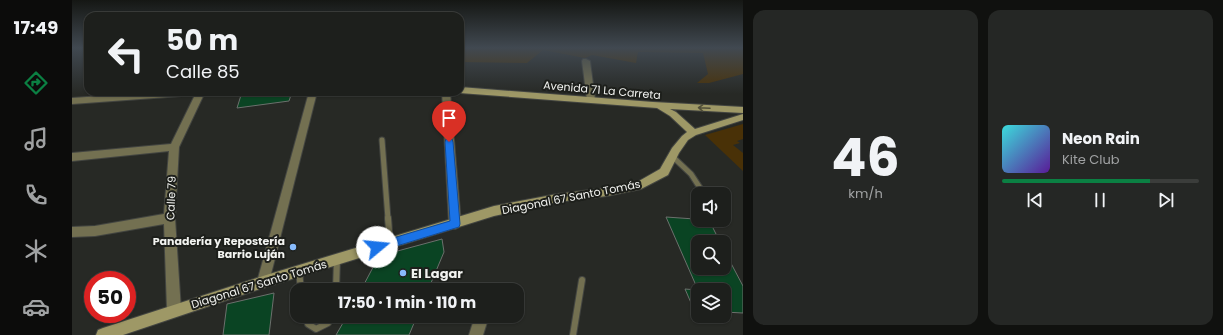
<!DOCTYPE html>
<html lang="en">
<head>
<meta charset="utf-8">
<style>
	body { margin:0; font-family:Poppins,sans-serif; background:#252725; color:#f1f3f6; height:100vh; display:flex; flex-direction:column; font-size:15px; white-space:nowrap }
	* { box-sizing:border-box; margin:0 }
	p { font-size:13px; color:#a0a2a3 }
	.icon { flex:none; width:22px; height:22px; fill:none; stroke:currentColor; stroke-width:2; stroke-linecap:round; stroke-linejoin:round }
	.map { position:relative; flex:1; overflow:hidden }
	.side { display:flex; flex-direction:column; gap:10px; padding:10px; background:#10110f; width:480px }
	.side>* { flex:none }
	.guide { position:absolute; left:12px; top:12px; width:380px; height:84px; border-radius:12px; box-shadow:0 1px 3px #0004,0 0 0 1px #3b3d3b; background:#1d1f1c; color:#f1f3f6; overflow:hidden }
	.controls { position:absolute; left:619px; top:187px; display:grid; gap:8px }
	.controls a { display:grid; place-items:center; width:40px; height:40px; border-radius:8px; background:#1d1f1c; box-shadow:0 1px 3px #0004,0 0 0 1px #3b3d3b; font-size:20px }
	.speed { position:absolute; left:12px; top:271px; display:flex; gap:8px; font-size:20px; font-weight:700; text-align:center }
	.speed>* { display:grid; place-content:center; width:52px; height:52px; border-radius:50%; background:#1d1f1c; box-shadow:0 1px 3px #0004,0 0 0 1px #3b3d3b; line-height:1 }
	.speed .limit { border:6px solid #d22; background:#fff; color:#111 }
	.pin { position:absolute; display:grid; place-items:center; width:34px; height:34px; color:#fff; margin:-41px -17px; border-radius:50% 50% 50% 0; rotate:-45deg; box-shadow:0 0 4px #0007 }
	.pin .icon { rotate:45deg }
	.me { position:absolute; width:44px; margin:-22px; rotate:73deg; stroke-linejoin:round; filter:drop-shadow(0 0 3px #0008) }
	.turn { display:flex; align-items:center; gap:14px; height:84px; padding:0 16px; font-size:18px }
	.turn .icon { width:52px; height:52px; stroke-width:2.5 }
	.turn b { display:block; font-size:28px; line-height:34px }
	.side .tile { flex:1; display:flex; flex-direction:column; justify-content:center; gap:6px; min-width:0; padding:0 14px; border-radius:12px; background:#252725 }
	.side .dial { align-items:center; gap:0 }
	.dial b { font-size:52px; line-height:1 }
	.song { display:flex; align-items:center; gap:12px }
	.cover { width:48px; height:48px; border-radius:6px; background:linear-gradient(135deg,hsl(180 70% 55%),hsl(270 70% 35%)) }
	.played { height:4px; border-radius:2px; background:linear-gradient(90deg,#0b8043 75%,#3b3d3b 75%) }
	.keys { display:flex; justify-content:space-around; direction:ltr }
	.side .tiles { flex:1; display:grid; gap:10px; grid-template-columns:repeat(2,1fr) }
	.trip { position:absolute; left:218px; top:283px; width:234px; height:40px; border-radius:12px; background:#1d1f1c; box-shadow:0 1px 3px #0004,0 0 0 1px #3b3d3b; font-weight:700; line-height:40px; text-align:center }
	main { display:flex; flex:1; min-height:0 }
	.tab-bar { display:flex; flex-direction:column; width:72px; justify-content:space-around; align-items:center; background:#0c0c0b; color:#a0a2a3 }
	.tab-bar .icon { width:28px; height:28px }
	.tab-bar .on { color:#0b8043 }
	.tab-bar b { font-size:18px; color:#f1f3f6 }
	.map>svg:first-child { display:block }
	.green { fill:#493107 }
	.building { fill:#0a4423; stroke:#6c706d }
	.lines { fill:none; stroke-linecap:round; stroke-linejoin:round }
	.lane-far1-casing { stroke:#434541; stroke-width:7 }
	.lane-casing { stroke:#434541; stroke-width:8 }
	.street-casing { stroke:#434541; stroke-width:2 }
	.secondary-casing { stroke:#434541; stroke-width:2 }
	.lane-far1 { stroke:#737051; stroke-width:5 }
	.lane { stroke:#737051; stroke-width:6 }
	.street { fill:#737051; fill-rule:evenodd }
	.secondary { fill:#9e9866; fill-rule:evenodd }
	.oneway { stroke:#514f39 }
	.route { fill:#1a73e8; stroke:#114b97 }
	.poi-dot { fill:#88bbfc; stroke:#1d1f1b; stroke-width:1.5 }
	.labels { text-anchor:middle; dominant-baseline:central; stroke-width:4; stroke-linejoin:round; paint-order:stroke }
	.street-label { font-size:11px; fill:#f2f3f0; stroke:#1d1f1b }
	.poi-label { font-size:11px; font-weight:bold; fill:#f2f3f0; stroke:#1d1f1b; text-anchor:end }
	.near-poi-label { font-size:13px; font-weight:bold; fill:#f2f3f0; stroke:#1d1f1b; text-anchor:start }
</style>
</head>
<body>
<main>
<nav class="tab-bar">
<b>17:49</b>
<svg class="icon on" aria-label="directions" viewBox="0 0 24 24"><path d="M12 3l9 9-9 9-9-9zM9 14v-3h6M13 9l2 2-2 2"/></svg>
<svg class="icon" aria-label="music" viewBox="0 0 24 24"><path d="M9 18V5l10-2v13"/><circle cx="6" cy="18" r="3"/><circle cx="16" cy="16" r="3"/></svg>
<svg class="icon" aria-label="phone" viewBox="0 0 24 24"><path d="M5 4h4l2 5-3 2q2 4 5 5l2-3 5 2v4C11 20 4 13 5 4z"/></svg>
<svg class="icon" aria-label="climate" viewBox="0 0 24 24"><path d="M12 3v18M4 7l16 10M4 17L20 7"/></svg>
<svg class="icon" aria-label="car" viewBox="0 0 24 24"><path d="M5 17H2v-5l4-1 3-4h7l3 4 3 1v5h-3M9 17h6M6 11h13"/><circle cx="7" cy="17" r="2"/><circle cx="17" cy="17" r="2"/></svg>
</nav>
<div class="map">
<svg width="671" height="335" viewBox="0 0 671 335">
	<rect width="100%" height="100%" fill="#272925"/>
	<!-- green -->
	<g class="green">
		<polygon points="388,48 671,48 671,74 637,83 625,83 636,74 631,53 566,52 564,63 520,55 513,58 471,50 455,63 388,62"/>
		<polygon points="671,124 671,139 665,141 668,143 661,145 671,153 671,171 633,135"/>
	</g>
	<!-- building -->
	<g class="building">
		<polygon points="170,92 220,92 217,101 165,108"/>
		<polygon points="594,217 637,220 648,242 626,242 626,268 652,268 652,250 671,286 671,313 652,312 652,290 626,290 626,319 613,289 626,290"/>
		<polygon points="370,239 372,252 356,290 289,290 307,256"/>
		<polygon points="202,293 197,335 151,335 155,304"/>
		<polygon points="275,316 345,316 337,335 264,335"/>
	</g>
	<g class="lines">
		<!-- lane-far1 casing -->
		<g class="lane-far1-casing">
			<g id="lane-far1">
				<polyline points="310,140 316,219"/>
				<polyline points="601,157 619,174 632,194"/>
			</g>
		</g>
		<!-- lane casing -->
		<g class="lane-casing">
			<g id="lane">
				<polyline points="316,218 318,243"/>
				<polyline points="227,271 229,290"/>
				<polyline points="264,290 265,259"/>
				<polyline points="233,316 236,324 244,329 256,323 261,316"/>
				<polyline points="501,335 510,280"/>
			</g>
		</g>
		<!-- street casing -->
		<g class="street-casing">
			<g id="street">
				<polygon points="511,59 514,59 518,61 523,100 519,103 515,100 510,61"/>
				<polygon points="90,92 133,92 107,147 103,218 109,310 107,315 102,317 97,315 95,310 92,224 23,236 0,237 0,227 23,226 92,214 97,151 0,161 0,153 99,144 123,95 0,104 0,98"/>
				<polygon points="237,92 245,92 197,282 195,286 191,288 187,286 185,282"/>
				<polygon points="370,92 378,92 389,224 387,227 383,229 379,227 377,224"/>
				<polygon points="418,283 422,285 424,290 412,290 414,285"/>
				<polygon points="403,316 417,316 411,335 397,335"/>
			</g>
		</g>
		<!-- secondary casing -->
		<g class="secondary-casing">
			<polygon id="secondary" points="388,87 581,102 671,107 671,113 598,109 604,112 623,129 671,114 671,120 624,135 616,140 607,153 596,175 569,189 535,196 485,202 422,216 191,288 51,335 24,335 26,330 31,328 191,276 422,206 485,194 535,188 567,181 588,169 600,148 610,136 615,132 598,116 585,108 388,93 386,92 388,92"/>
		</g>
		<!-- lane-far1 -->
		<use href="#lane-far1" class="lane-far1"/>
		<!-- lane -->
		<use href="#lane" class="lane"/>
		<!-- street -->
		<use href="#street" class="street"/>
		<!-- secondary -->
		<use href="#secondary" class="secondary"/>
	</g>
	<!-- one-way arrows -->
	<defs><path id="oneway-shaft" d="M-6 0H5M1.5-3L5.5 0L1.5 3" fill="none" stroke-width="1.6" stroke-linecap="round" stroke-linejoin="round"/></defs>
	<use class="oneway" href="#oneway-shaft" transform="translate(632 108) rotate(-177)"/>
	<!-- sky -->
	<linearGradient id="sky" x2="0" y2="1"><stop stop-color="#151714"/><stop offset="0.51" stop-color="#414951"/><stop offset="1" stop-color="#414951" stop-opacity="0"/></linearGradient>
	<rect width="671" height="94" fill="url(#sky)"/>
	<!-- route -->
	<polygon class="route" points="374,139 380,139 381,142 388,224 387,227 305,252 301,251 299,247 301,244 378,221 373,142"/>
	<!-- markers -->
	<g class="poi-dot">
		<circle cx="221" cy="247" r="4"/>
		<circle cx="331" cy="273" r="4"/>
	</g>
	<g class="labels">
		<!-- street labels -->
		<g class="street-label">
			<text transform="translate(530 90) rotate(5)">Avenida 71 La Carreta</text>
			<text transform="translate(499 197) rotate(-11)">Diagonal 67 Santo Tomás</text>
			<text transform="translate(99 198) rotate(-88)">Calle 79</text>
			<text transform="translate(187 284) rotate(-17)">Diagonal 67 Santo Tomás</text>
		</g>
		<!-- poi labels -->
		<g class="poi-label">
			<text x="213" y="241">Panadería y Repostería<tspan x="213" dy="13">Barrio Luján</tspan></text>
		</g>
		<!-- near-poi labels -->
		<g class="near-poi-label">
			<text x="339" y="273">El Lagar</text>
		</g>
	</g>
</svg>
<div class="controls">
<a><svg class="icon" aria-label="sound" viewBox="0 0 24 24"><path d="M4 9h4l5-4v14l-5-4H4zM17 9q2 3 0 6"/></svg></a>
<a><svg class="icon" aria-label="search" viewBox="0 0 24 24"><circle cx="10" cy="10" r="6"/><path d="M15 15l6 6"/></svg></a>
<a><svg class="icon" aria-label="layers" viewBox="0 0 24 24"><path d="M12 4l9 5-9 5-9-5zM3 14l9 5 9-5"/></svg></a>
</div>
<div class="speed"><div class="limit">50</div></div>
<div class="pin" style="left:377px;top:142px;background:#d93025"><svg class="icon" aria-label="arrive" viewBox="0 0 24 24"><path d="M6 21V4h12l-3 4 3 4H6"/></svg></div>
<svg class="me" style="left:305px;top:247px" viewBox="-20 -20 40 40"><circle r="19" fill="#fff"/><path d="M0-13L10 11 0 6-10 11z" fill="#1a73e8"/></svg>
<div class="trip">17:50 · 1 min · 110 m</div>
<div class="guide">
<div class="turn"><svg class="icon" aria-label="left" viewBox="0 0 24 24"><path d="M17 20v-9H6M10 6l-5 5 5 5"/></svg><div><b>50 m</b>Calle 85</div></div>
</div>
</div>
<section class="side">
<div class="tiles">
<div class="tile dial"><b>46</b><p>km/h</p></div>
<div class="tile">
<div class="song"><i class="cover"></i><div><b>Neon Rain</b><p>Kite Club</p></div></div>
<div class="played"></div>
<div class="keys"><svg class="icon" aria-label="previous" viewBox="0 0 24 24"><path d="M18 5L8 12l10 7zM5 5v14"/></svg><svg class="icon" aria-label="pause" viewBox="0 0 24 24"><path d="M8 5v14M16 5v14"/></svg><svg class="icon" aria-label="next" viewBox="0 0 24 24"><path d="M6 5l10 7-10 7zM19 5v14"/></svg></div>
</div>
</div>
</section>
</main>
</body>
</html>
